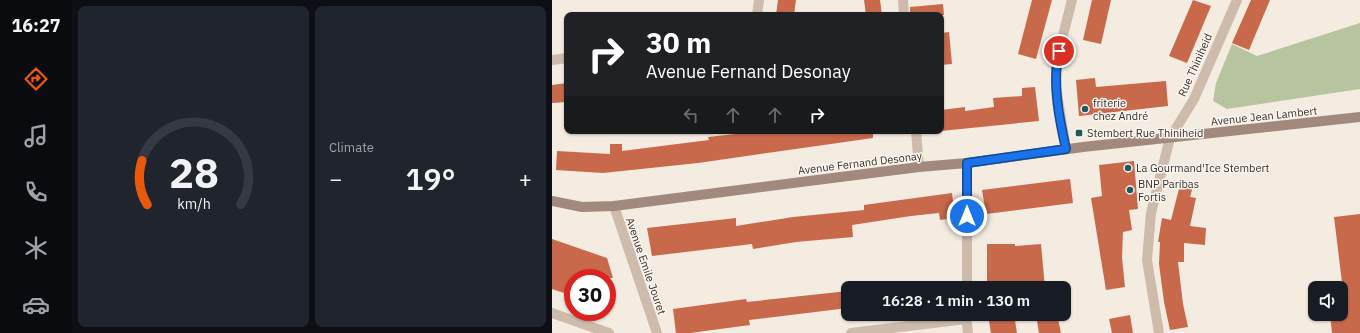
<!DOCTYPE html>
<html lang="en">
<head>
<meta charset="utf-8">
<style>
	body { margin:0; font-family:"IBM Plex Sans",sans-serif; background:#20242c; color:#f1f3f6; height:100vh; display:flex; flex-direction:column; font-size:15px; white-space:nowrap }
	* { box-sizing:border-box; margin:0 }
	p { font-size:13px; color:#9ea1a6 }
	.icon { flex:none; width:22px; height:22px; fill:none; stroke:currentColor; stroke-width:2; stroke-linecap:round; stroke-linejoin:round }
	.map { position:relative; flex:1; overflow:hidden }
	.sheet { display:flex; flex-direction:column; gap:6px; padding:6px; background:#0d0f14; width:480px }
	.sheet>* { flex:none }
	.top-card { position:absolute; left:12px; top:12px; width:380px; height:122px; border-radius:8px; box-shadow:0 1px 3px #0004; background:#202124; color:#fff; overflow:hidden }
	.buttons { position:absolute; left:756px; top:281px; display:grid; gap:8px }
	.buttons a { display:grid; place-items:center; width:40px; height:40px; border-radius:8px; background:#171b24; box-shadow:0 1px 3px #0004; font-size:20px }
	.speed { position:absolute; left:12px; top:269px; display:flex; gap:8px; font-size:20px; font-weight:700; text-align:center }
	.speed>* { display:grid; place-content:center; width:52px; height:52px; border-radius:50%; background:#171b24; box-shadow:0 1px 3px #0004; line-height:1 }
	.speed .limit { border:6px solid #d22; background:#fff; color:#111 }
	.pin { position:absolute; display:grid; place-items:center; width:34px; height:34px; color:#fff; margin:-17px; border:2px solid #fff; border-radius:50%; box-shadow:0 1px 4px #0007 }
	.me { position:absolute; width:44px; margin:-22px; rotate:0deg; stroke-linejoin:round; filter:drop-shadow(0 0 3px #0008) }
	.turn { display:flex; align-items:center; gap:14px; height:84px; padding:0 16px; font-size:18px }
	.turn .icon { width:52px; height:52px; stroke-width:2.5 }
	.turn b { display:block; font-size:28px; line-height:34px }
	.lanes { display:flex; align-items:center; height:38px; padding:0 16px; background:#0003; justify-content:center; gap:20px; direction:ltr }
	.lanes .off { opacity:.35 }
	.big { font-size:30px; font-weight:600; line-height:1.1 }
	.sheet .tile { flex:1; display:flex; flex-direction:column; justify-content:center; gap:6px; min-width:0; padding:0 14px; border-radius:8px; background:#20242c }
	.sheet .dial { align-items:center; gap:0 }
	.dial svg { height:104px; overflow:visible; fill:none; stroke:#363941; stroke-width:7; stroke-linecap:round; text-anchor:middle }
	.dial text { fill:#f1f3f6; stroke:none }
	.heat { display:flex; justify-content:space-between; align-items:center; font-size:22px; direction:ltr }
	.sheet .tiles { flex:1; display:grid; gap:6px; grid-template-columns:repeat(2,1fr) }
	.trip { position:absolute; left:289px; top:281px; width:230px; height:40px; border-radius:8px; background:#171b24; box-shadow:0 1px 3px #0004; font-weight:600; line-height:40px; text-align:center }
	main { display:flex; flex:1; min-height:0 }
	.menu { display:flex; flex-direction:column; width:72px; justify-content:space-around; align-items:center; background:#090b0e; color:#9ea1a6 }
	.menu .icon { width:28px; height:28px }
	.menu .on { color:#ea580c }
	.menu b { font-size:18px; color:#f1f3f6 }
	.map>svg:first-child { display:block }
	.green { fill:#b8c4a0 }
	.building { fill:#c8694b }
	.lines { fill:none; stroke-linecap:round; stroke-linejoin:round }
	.minor { stroke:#cdbbac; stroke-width:10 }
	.secondary { stroke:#a18a7d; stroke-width:10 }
	.route-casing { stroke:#114b97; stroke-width:10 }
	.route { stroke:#1a73e8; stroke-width:7 }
	.poi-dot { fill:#1f5a5e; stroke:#fbf5ee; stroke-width:1.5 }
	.labels { text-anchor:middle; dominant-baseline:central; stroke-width:3; stroke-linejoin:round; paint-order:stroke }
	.street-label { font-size:11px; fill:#3b302b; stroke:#fbf5ee }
	.poi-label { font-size:11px; fill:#3b302b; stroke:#fbf5ee; text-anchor:start }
</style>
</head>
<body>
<main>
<nav class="menu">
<b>16:27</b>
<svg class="icon on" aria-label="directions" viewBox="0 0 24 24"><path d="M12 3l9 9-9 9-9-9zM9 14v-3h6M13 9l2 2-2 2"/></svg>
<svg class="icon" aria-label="music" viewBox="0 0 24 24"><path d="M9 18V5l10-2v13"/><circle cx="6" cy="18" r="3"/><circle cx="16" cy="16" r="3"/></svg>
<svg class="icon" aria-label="phone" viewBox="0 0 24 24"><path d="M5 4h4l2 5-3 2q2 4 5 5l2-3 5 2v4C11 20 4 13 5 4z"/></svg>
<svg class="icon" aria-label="climate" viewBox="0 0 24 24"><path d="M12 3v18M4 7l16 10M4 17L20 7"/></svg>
<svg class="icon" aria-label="car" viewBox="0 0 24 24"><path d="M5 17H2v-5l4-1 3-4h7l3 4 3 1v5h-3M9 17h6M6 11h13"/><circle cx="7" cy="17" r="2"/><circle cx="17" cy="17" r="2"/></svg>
</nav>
<section class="sheet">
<div class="tiles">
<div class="tile dial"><svg viewBox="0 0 100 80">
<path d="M14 69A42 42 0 1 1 86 69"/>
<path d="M14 69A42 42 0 0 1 10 35" stroke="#ea580c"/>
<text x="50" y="56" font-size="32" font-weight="700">28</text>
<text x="50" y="72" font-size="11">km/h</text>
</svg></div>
<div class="tile"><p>Climate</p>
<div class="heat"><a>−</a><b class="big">19°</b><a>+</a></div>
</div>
</div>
</section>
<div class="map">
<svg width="808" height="333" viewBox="0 0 808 333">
	<rect width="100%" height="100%" fill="#f4ebe1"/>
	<!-- green -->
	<polygon class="green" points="808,23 808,89 675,109 661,101 664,83 680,44 705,56"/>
	<!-- building -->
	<g class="building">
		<polygon points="226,0 244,0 242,15 224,15"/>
		<polygon points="312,0 328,0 330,15 314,15"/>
		<polygon points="480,0 500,0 484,59 466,54"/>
		<polygon points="540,0 559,0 549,44 531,40"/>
		<polygon points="641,0 659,6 635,63 617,56"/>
		<polygon points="699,0 718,0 697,50 680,43"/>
		<polygon points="391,4 392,15 358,15 358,7"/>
		<polygon points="397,32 400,64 389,65 389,33"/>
		<polygon points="543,78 544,87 614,81 616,106 527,116 524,80"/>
		<polygon points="15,83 15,102 0,103 0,85"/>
		<polygon points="483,87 487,121 389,131 389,110 413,107 413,111 442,107 441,98 470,96 470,88"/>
		<polygon points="213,131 321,131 321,138 146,163 51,173 4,170 5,151 58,154 58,144 70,144 70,151 157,140 156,137"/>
		<polygon points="582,161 586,209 577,210 580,230 571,232 570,258 573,287 554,290 539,198 550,196 547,165"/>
		<polygon points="518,179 521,203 434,214 430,190"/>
		<polygon points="629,181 642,183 638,197 644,198 638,226 654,228 653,245 632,243 632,262 626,262 631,304 636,327 618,330 612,302 607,264 608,242 606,242 610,218 619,220"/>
		<polygon points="400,193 403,218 388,220 387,213 359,216 300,225 301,237 244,242 201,249 200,244 100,256 95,228 184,218 184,226 241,217 312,210 312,205"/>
		<polygon points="808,214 808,333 780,333 778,314 789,314 789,307 793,307 782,217"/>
		<polygon points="0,239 55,258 61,278 21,278 21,296 0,289"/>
		<polygon points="435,244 463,244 463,246 489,244 493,288 435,288"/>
		<polygon points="296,291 296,308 197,320 198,325 138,333 124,333 121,309 194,299 195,302"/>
		<polygon points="436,314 462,314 465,333 439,333"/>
		<polygon points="484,314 505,314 509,333 487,333"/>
		<polygon points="578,315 581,333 560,333 557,319"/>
	</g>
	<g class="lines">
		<!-- minor -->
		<g class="minor">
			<polyline points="351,0 352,15"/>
			<polyline points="205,15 207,0"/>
			<polyline points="0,60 15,58"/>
			<polyline points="364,131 367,167"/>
			<polyline points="514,149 504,87 504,63 520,0"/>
			<polyline points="62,206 105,333"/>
			<polyline points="415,288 415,163"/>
			<polyline points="0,313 57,333"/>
			<polyline points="414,314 416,333"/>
			<polyline points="299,333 414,319"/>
			<polyline points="607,333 595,260 599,213 618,138 642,99 685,0"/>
		</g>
		<!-- secondary -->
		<polyline class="secondary" points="0,201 30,207 62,206 367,167 415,163 531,147 808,117"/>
	</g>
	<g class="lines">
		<!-- route casing -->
		<g class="route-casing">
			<path id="route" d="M415,216V163L514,149C507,118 500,83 507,51"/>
		</g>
		<!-- route -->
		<use href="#route" class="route"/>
	</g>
	<!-- markers -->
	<g class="poi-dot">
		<circle cx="533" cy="109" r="4"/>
		<rect x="523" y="129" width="8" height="8" rx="2"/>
		<circle cx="576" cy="168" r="4"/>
		<circle cx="578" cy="190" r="4"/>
	</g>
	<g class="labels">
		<!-- street labels -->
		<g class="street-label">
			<text transform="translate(643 65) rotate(-66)">Rue Thiniheid</text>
			<text transform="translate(712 116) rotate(-6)">Avenue Jean Lambert</text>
			<text transform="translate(308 163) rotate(-7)">Avenue Fernand Desonay</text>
			<text transform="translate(94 266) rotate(71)">Avenue Emile Jouret</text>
		</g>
		<!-- poi labels -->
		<g class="poi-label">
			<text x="541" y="103">friterie<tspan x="541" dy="13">chez André</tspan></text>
			<text x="535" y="133">Stembert Rue Thiniheid</text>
			<text x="584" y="168">La Gourmand'Ice Stembert</text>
			<text x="586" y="184">BNP Paribas<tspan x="586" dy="13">Fortis</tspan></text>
		</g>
	</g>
</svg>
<div class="buttons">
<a><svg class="icon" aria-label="sound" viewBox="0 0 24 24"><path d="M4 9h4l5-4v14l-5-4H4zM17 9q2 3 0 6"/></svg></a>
</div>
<div class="speed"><div class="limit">30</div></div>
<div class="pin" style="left:507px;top:51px;background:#d93025"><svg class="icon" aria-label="arrive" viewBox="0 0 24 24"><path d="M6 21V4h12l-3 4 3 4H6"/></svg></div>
<svg class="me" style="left:415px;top:216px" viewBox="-20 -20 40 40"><circle r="17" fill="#1a73e8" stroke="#fff" stroke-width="3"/><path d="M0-11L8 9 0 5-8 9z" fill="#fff"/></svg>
<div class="trip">16:28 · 1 min · 130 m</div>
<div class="top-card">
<div class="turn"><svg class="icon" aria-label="right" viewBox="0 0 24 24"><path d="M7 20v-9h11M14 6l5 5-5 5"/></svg><div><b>30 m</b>Avenue Fernand Desonay</div></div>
<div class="lanes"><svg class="icon off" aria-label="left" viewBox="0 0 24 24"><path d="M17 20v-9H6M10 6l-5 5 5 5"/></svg><svg class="icon off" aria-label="ahead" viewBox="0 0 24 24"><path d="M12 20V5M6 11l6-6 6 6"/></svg><svg class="icon off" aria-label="ahead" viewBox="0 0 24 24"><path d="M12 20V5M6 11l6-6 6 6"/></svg><svg class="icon" aria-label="right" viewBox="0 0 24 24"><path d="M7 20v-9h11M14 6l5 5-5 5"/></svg></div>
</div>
</div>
</main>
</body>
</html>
